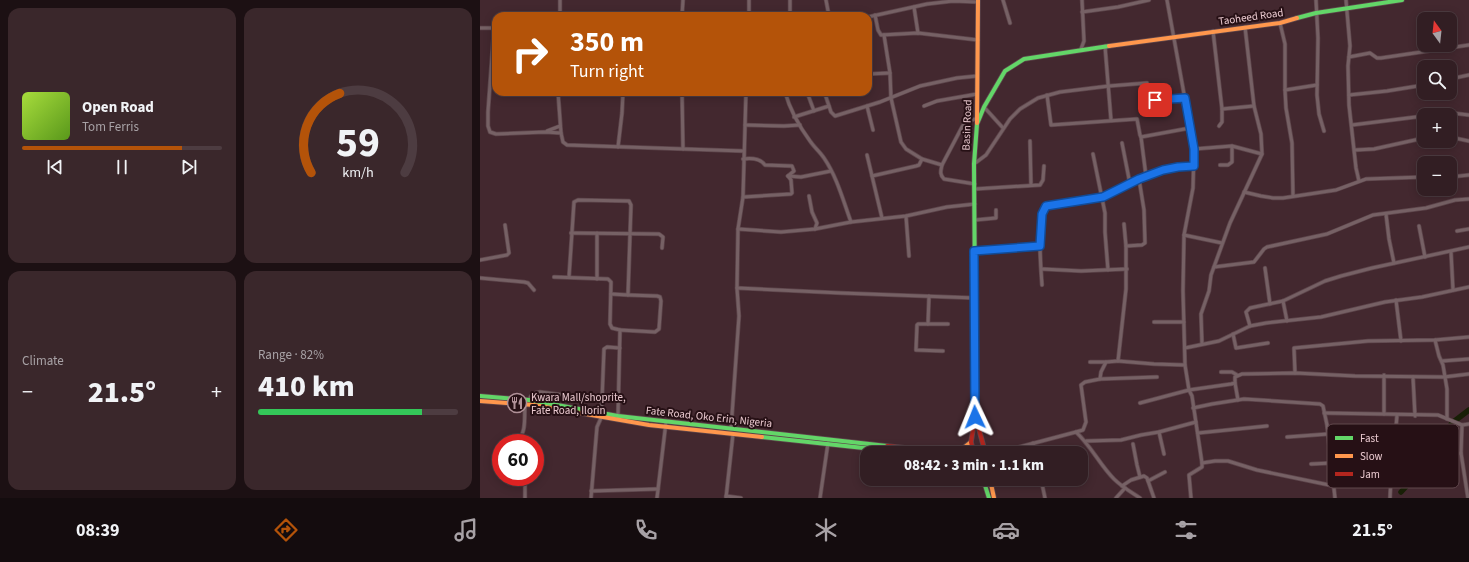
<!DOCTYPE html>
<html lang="en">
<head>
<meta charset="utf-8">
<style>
	body { margin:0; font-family:"Source Sans 3",sans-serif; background:#3a272b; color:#f1f3f6; height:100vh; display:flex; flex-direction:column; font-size:15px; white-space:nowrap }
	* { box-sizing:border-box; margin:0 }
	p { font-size:13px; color:#a8a2a6 }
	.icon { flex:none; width:22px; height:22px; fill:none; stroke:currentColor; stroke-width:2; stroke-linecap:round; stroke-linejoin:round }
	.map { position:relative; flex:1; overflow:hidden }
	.drawer { display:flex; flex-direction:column; gap:8px; padding:8px; background:#1c1013; width:480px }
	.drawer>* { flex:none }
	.hud { position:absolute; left:12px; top:12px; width:380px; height:84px; border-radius:12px; box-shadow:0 2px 10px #0003,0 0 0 1px #4d3c41; background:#b45309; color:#fff; overflow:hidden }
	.needle { width:26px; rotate:345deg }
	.controls { position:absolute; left:937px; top:12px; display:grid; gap:8px }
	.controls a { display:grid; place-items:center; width:40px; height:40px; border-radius:8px; background:#321e23; box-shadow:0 2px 10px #0003,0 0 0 1px #4d3c41; font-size:20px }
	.speed { position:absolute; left:12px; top:434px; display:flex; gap:8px; font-size:20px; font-weight:700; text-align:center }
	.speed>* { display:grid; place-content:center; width:52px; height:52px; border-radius:50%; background:#321e23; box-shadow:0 2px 10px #0003,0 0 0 1px #4d3c41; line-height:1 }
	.speed .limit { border:6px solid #d22; background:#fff; color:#111 }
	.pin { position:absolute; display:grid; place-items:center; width:34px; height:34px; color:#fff; margin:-17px; border-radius:8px; box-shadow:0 2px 6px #0006 }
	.me { position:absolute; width:44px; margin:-22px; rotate:358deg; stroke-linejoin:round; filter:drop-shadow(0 0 3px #0008) }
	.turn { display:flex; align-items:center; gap:14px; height:84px; padding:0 12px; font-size:18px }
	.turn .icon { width:52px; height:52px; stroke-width:2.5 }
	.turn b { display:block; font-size:28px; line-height:34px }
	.big { font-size:30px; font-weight:800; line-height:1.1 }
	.drawer .card { flex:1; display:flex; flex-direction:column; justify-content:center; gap:6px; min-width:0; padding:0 14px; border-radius:12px; background:#3a272b }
	.drawer .dial { align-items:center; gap:0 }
	.dial svg { height:104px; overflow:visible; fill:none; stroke:#4d3c41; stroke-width:7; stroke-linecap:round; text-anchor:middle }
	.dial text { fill:#f1f3f6; stroke:none }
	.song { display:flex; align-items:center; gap:12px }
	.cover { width:48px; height:48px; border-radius:6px; background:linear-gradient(135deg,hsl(80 70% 55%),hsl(90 70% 35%)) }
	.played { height:4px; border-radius:2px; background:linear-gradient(90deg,#b45309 80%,#4d3c41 80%) }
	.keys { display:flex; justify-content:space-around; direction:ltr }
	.heat { display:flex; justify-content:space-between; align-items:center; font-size:22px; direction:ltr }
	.charge { height:6px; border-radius:3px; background:linear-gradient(90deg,#34c759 82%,#4d3c41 0) }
	.drawer .tiles { flex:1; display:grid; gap:8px; grid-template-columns:repeat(2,1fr) }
	.trip { position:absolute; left:380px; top:446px; width:228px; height:40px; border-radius:12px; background:#321e23; box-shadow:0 2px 10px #0003,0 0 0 1px #4d3c41; font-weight:800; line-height:40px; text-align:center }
	.tab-bar { display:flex; height:64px; justify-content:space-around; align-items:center; background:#140c0e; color:#a8a2a6 }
	.tab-bar .icon { width:28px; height:28px }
	.tab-bar .active { color:#b45309 }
	.tab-bar b { font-size:18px; color:#f1f3f6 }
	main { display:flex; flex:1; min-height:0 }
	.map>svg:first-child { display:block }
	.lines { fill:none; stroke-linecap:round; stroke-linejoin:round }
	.river { stroke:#181f06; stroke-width:5.5 }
	.street-casing { stroke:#5e464c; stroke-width:4.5 }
	.fast-casing { stroke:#5e464c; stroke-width:5.5 }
	.slow-casing { stroke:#5e464c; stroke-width:5.5 }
	.jam-casing { stroke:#5e464c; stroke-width:5.5 }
	.street { stroke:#766165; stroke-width:3 }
	.fast { stroke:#63d668; stroke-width:4 }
	.slow { stroke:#ff974d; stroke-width:4 }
	.jam { stroke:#b3261e; stroke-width:4 }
	.route-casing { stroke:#114b97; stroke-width:10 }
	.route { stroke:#1a73e8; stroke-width:7 }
	.labels { text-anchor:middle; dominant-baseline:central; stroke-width:4; stroke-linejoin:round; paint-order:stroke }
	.street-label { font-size:11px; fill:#ebcad0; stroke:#261015 }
	.poi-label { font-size:11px; fill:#ebcad0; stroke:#261015; text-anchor:start }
	.key { fill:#261015; stroke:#61484d; stroke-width:1 }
	.key-label { font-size:11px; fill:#ebcad0 }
</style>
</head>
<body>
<main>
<section class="drawer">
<div class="tiles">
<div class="card">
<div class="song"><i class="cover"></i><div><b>Open Road</b><p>Tom Ferris</p></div></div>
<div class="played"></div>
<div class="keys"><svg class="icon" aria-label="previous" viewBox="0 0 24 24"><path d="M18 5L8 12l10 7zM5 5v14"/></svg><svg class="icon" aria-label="pause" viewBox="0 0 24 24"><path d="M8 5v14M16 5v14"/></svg><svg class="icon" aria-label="next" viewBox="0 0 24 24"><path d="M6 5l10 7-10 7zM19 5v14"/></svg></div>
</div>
<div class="card dial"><svg viewBox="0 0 100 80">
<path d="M14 69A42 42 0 1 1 86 69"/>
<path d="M14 69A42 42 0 0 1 36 8" stroke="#b45309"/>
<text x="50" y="56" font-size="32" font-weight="700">59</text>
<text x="50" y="72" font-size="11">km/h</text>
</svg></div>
<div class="card"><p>Climate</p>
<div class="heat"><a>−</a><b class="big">21.5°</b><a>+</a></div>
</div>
<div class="card"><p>Range · 82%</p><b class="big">410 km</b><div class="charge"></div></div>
</div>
</section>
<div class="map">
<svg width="989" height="498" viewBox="0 0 989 498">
	<rect width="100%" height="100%" fill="#43282f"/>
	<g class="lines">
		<!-- river -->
		<polyline class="river" points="921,492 945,466 972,423 989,410"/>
		<!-- street casing -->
		<g class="street-casing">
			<g id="street">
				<polyline points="80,0 80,15 94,16"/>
				<polyline points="346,0 349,16"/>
				<polyline points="523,0 530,23"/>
				<polyline points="687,0 714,149 713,188 704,235 703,291 705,365 709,390 712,396 722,463 722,467 709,475 711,498"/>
				<polyline points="836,0 838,38 837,95 839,114 844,131"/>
				<polyline points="866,0 870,46 868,66 869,105 876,168 879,181"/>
				<polyline points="434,7 438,33"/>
				<polyline points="602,12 638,7 669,0"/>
				<polyline points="395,15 398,30 401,35 438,33 498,40"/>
				<polyline points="202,16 203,0"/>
				<polyline points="269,16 269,0"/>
				<polyline points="310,16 310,0"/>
				<polyline points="388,17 447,4 473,1 498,2"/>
				<polyline points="800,23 805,44 805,90 806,108 812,143 813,196"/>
				<polyline points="0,28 14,28"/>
				<polyline points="14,28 8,112 8,126 10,132 16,134 65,132 81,133 83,142 87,145 263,151"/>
				<polyline points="733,31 742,109 742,122 739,126"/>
				<polyline points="404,35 410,73 411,98 421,142 426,149 442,159 462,165"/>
				<polyline points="625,46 631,120"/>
				<polyline points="601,49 604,41 602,0"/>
				<polyline points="869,57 890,53 897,58 901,58 989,45"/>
				<polyline points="388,74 410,73"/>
				<polyline points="970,79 989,75"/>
				<polyline points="805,90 837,85"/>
				<polyline points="78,92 81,133"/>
				<polyline points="202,92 203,149"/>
				<path d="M305,92C310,110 319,126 330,141C334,147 340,152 344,158C357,177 363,200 371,222"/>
				<polyline points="327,92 334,111"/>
				<polyline points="345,94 351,112 355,116 400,102 440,86 477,78 497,76"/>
				<polyline points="567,95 571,125 657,119 660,135 661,137 666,176"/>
				<polyline points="869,95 907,91 944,85"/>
				<polyline points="675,100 705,98"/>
				<polyline points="387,106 393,130"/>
				<polyline points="444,106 457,101 497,94"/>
				<polyline points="504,107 523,128"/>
				<polyline points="742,109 774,106"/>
				<polyline points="951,115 972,113 989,115"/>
				<polyline points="314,117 349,106"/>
				<polyline points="265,125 304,126 320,125"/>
				<polyline points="872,125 944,116"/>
				<polyline points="67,131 80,126"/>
				<polyline points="661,137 710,128"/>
				<polyline points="970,137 989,141"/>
				<polyline points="550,141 551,185"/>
				<polyline points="642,143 650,184"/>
				<polyline points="138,147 142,113 143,92"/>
				<polyline points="714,149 752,146 782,154"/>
				<polyline points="875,150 894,149 944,138"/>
				<polyline points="613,154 625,213 625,232 628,270"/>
				<polyline points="387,155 402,218"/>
				<path d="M263,159C271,158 280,158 285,165L312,166L314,171L308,176"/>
				<polyline points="494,164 506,155 530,119 540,109 558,98 580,92 629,86 667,83"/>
				<polyline points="740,165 748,165 752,162 752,146"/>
				<polyline points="308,176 321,177 351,171"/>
				<polyline points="392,176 436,166 439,165 442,159"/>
				<polyline points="970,177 989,175"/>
				<path d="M495,184L464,179C459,174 461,170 462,165L482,127L484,124L497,118"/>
				<polyline points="495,189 560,185 563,180 564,166"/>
				<polyline points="764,192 781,196 793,198 803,198 856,190 886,179 944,177"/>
				<polyline points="329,196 332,212 337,223 335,229"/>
				<polyline points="263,197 311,194 312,193 311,180 308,176"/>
				<polyline points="906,214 909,239 914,263"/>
				<polyline points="426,216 429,256"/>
				<polyline points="495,220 516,218 516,210"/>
				<polyline points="939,226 945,257"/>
				<polyline points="258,229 301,232 335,229 371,222 426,216 467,207 495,204"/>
				<polyline points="977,231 989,229"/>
				<polyline points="91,233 179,234 183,237 182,248"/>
				<polyline points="704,235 742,243"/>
				<polyline points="646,246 662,245 665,243 664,210 659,179"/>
				<polyline points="494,251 560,246"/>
				<polyline points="971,252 973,290"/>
				<polyline points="0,260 27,255 29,253 25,225"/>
				<polyline points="734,267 774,262 784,249 787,247 847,234 893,215 946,208 975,200 989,199"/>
				<polyline points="785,268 790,304"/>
				<polyline points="562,269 601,271 647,269"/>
				<polyline points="74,277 128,279 131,282 130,324 132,328 140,330 138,416"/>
				<polyline points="89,277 94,202 98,200 149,201 151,205 148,295 131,294"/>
				<polyline points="0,278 44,282 48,283 54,290"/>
				<polyline points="117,279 117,233"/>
				<path d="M562,285C561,269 556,217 566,206C586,203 608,202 627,195C638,191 648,185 658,180C676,171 694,167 714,166"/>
				<polyline points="257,288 361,293 495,298"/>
				<polyline points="916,300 921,341"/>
				<polyline points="803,301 807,321"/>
				<polyline points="674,322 704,322"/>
				<polyline points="448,324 449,296"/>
				<polyline points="770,326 766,312 770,308 803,301 845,281 861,276 892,268 989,247"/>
				<polyline points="140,330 175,332 179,329 181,301 180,297 177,296 148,295"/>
				<polyline points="753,334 756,348 788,343"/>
				<polyline points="955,340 959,356 963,365 967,389 967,419"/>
				<polyline points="722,344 721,314 729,291 731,275 750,223 782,154 781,134 774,106 765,27"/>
				<polyline points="705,348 739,341 770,326 786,323 841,317 905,302 942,297 989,287"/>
				<polyline points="463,351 436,350 437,325 438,324 468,324"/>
				<polyline points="638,361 674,364 705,365"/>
				<polyline points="962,361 989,359"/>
				<polyline points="610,362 626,362"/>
				<polyline points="741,372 752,372 757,375"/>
				<polyline points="815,373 814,348 888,341 955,340 989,337"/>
				<polyline points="904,375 904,414"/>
				<polyline points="933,377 935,416"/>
				<polyline points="620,379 677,377"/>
				<polyline points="755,383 758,400"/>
				<path d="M49,400C51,394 54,393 60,392L122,400L121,413"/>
				<polyline points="122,400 124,349 127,347 140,348"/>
				<polyline points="660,403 709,390 751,384 755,383 755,377 762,374 815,373 875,376 964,377 989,374"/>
				<polyline points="713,408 732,404 764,399 840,404 843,406 847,425 855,498"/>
				<polyline points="844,413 958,415 982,425 989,424"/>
				<polyline points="982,425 981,453 988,498"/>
				<polyline points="251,429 259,316 257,288 258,229 263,197 266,92"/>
				<polyline points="596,432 603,430 606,422 601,385 605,382 620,379 621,372 626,362 638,361 646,289 646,246 644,224"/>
				<polyline points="679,432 684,454"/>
				<polyline points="718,433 787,426"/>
				<polyline points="807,437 848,434"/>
				<path d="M37,441C47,433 44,416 45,405"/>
				<polyline points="606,441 641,440 661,435 679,432 716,422"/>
				<polyline points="553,443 555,453"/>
				<polyline points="653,444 657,465 660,477"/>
				<polyline points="915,450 960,456 981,453"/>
				<path d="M507,451L528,450L596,432C611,446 620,465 634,479C642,487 651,492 660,498"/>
				<polyline points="520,453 526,450"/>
				<polyline points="722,463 735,461 748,461 777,470 854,486"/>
				<polyline points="831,464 852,463 911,469"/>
				<polyline points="561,479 565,498"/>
				<polyline points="668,481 685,472"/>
				<polyline points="642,486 651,480 664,476 667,478 674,498"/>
				<polyline points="111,491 178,489"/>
				<polyline points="246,496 261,498"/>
				<polyline points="45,498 45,485"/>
				<polyline points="111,498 117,427 121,418"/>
				<polyline points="177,498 186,422"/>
				<polyline points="246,498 253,434"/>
				<polyline points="340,498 348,443"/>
				<polyline points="636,498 645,488"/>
				<path d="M910,498C911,470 915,443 917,415"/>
			</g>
		</g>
		<!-- fast casing -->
		<g class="fast-casing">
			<g id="fast">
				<polyline points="817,18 836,13 922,0"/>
				<polyline points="495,300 494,164 497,124 504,107 525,71 544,59 629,46"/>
				<polyline points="0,396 49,400 138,416 407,446"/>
				<polyline points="282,437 430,453"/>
				<path d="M491,453C497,447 503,447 509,453"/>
				<polyline points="503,479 509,498"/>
			</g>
		</g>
		<!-- slow casing -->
		<g class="slow-casing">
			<g id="slow">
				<polyline points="629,46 800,23 817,18"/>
				<polyline points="497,123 498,0"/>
				<polyline points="0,401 54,405 169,425 282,437"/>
				<polyline points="477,453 491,442"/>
				<polyline points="510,479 514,498"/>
			</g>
		</g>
		<!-- jam casing -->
		<g class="jam-casing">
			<g id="jam">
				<polyline points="496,418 504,448"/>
				<polyline points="407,446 477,453 493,450"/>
				<polyline points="493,450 491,442 495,417 495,300"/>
			</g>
		</g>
		<!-- street -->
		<use href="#street" class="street"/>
		<!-- fast -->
		<use href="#fast" class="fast"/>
		<!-- slow -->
		<use href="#slow" class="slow"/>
		<!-- jam -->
		<use href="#jam" class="jam"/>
	</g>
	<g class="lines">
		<!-- route casing -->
		<g class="route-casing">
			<polyline id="route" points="495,417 494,251 560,246 562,214 566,206 623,197 659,179 683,170 698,167 714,166 714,149 705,98 675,100"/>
		</g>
		<!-- route -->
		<use href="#route" class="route"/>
	</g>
	<!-- icons -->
	<defs>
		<g id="restaurant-ring" transform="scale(1)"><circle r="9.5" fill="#261015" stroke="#b09198" stroke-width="1.5"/><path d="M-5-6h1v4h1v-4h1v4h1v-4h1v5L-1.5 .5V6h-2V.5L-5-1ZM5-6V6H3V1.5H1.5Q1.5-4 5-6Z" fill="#b09198"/></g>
	</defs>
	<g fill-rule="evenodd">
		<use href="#restaurant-ring" x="37" y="403"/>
	</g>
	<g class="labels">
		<!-- street labels -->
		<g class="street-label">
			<text transform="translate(771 17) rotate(-8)">Taoheed Road</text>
			<text transform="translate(487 125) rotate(-88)">Basin Road</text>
			<text transform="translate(229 417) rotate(6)">Fate Road, Oko Erin, Nigeria</text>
		</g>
		<!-- poi labels -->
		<g class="poi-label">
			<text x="51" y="397">Kwara Mall/shoprite,<tspan x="51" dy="13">Fate Road, Ilorin</tspan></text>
		</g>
	</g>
	<!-- legend -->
	<rect x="847" y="424" width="132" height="64" rx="6" class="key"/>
	<rect x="855" y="436" width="18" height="4" fill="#63d668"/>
	<rect x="855" y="454" width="18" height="4" fill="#ff974d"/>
	<rect x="855" y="472" width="18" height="4" fill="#b3261e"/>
	<g class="key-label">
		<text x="880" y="442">Fast</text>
		<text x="880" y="460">Slow</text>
		<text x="880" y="478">Jam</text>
	</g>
</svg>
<div class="controls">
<a><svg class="needle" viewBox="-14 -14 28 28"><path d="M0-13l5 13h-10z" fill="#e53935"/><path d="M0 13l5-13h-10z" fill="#a8a2a6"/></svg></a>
<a><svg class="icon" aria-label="search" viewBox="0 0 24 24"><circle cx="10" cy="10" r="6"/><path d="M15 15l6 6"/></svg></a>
<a>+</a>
<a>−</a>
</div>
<div class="speed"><div class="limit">60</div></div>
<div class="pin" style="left:675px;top:100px;background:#d93025"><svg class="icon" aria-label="arrive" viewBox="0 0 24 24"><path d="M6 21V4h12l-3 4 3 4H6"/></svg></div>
<svg class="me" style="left:495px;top:417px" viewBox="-20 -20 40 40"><path d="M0-17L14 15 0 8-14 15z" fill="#1a73e8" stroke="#fff" stroke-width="4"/></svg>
<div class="trip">08:42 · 3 min · 1.1 km</div>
<div class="hud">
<div class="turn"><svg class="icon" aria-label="right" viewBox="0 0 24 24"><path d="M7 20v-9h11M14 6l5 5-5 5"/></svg><div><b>350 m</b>Turn right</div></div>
</div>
</div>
</main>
<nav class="tab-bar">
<b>08:39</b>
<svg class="icon active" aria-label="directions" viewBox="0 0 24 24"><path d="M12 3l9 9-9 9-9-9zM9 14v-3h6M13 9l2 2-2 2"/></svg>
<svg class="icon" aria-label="music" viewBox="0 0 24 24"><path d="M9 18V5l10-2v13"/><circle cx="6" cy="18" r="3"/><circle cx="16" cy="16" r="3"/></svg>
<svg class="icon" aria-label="phone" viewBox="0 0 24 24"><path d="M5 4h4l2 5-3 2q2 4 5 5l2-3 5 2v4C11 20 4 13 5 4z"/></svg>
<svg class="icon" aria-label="climate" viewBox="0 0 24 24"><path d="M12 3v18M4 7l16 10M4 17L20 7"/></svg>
<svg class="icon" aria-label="car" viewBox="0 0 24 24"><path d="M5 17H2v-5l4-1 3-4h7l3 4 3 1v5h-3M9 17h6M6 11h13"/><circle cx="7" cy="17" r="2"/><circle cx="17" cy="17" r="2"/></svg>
<svg class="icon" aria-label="filters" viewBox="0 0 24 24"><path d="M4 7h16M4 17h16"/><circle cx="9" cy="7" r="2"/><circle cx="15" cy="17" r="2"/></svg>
<b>21.5°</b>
</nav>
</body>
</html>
